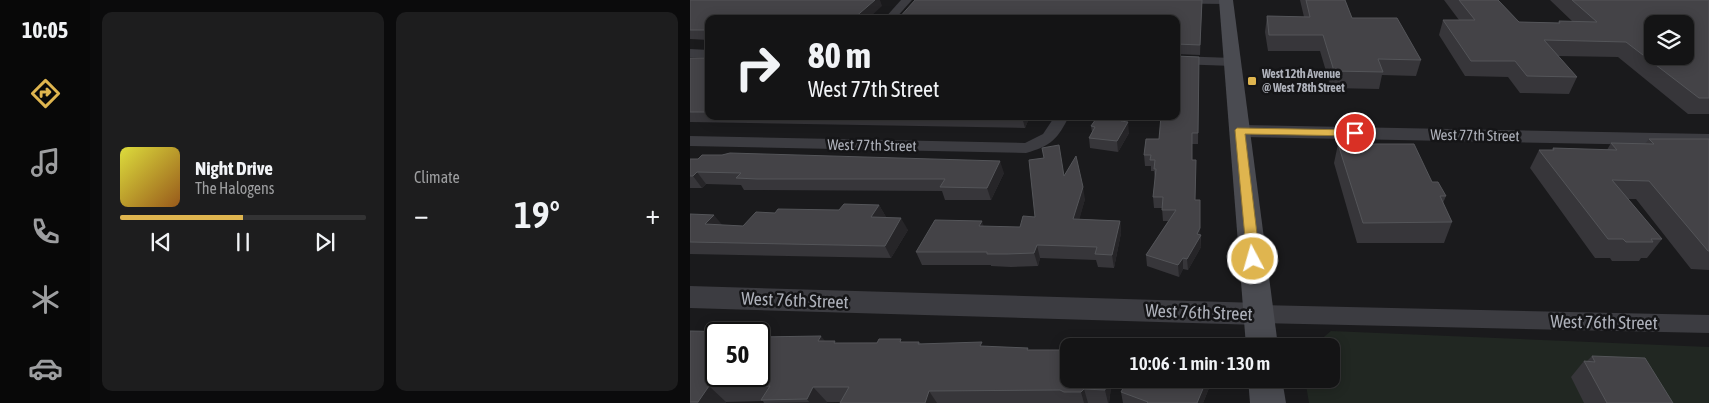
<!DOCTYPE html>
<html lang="en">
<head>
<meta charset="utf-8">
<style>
	body { margin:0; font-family:"Asap Condensed",sans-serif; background:#1d1d1e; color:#f1f3f6; height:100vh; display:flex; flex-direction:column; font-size:19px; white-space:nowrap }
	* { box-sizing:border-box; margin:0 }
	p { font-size:16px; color:#9d9ea0 }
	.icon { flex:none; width:28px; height:28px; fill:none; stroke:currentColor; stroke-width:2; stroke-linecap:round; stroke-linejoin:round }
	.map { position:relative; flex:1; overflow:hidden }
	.panel { display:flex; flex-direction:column; gap:12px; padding:12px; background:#0b0b0c; width:600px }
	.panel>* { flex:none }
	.top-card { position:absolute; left:15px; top:15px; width:475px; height:105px; border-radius:10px; box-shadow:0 2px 12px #0003,0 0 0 1px #333334; background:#141415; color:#f1f3f6; overflow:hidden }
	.tools { position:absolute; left:954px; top:15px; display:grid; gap:10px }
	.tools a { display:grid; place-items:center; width:50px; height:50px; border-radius:10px; background:#141415; box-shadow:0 2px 12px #0003,0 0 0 1px #333334; font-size:25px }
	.speed { position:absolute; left:15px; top:322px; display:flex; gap:10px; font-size:25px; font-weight:700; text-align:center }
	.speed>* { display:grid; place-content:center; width:65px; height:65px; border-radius:50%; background:#141415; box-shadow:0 2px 12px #0003,0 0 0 1px #333334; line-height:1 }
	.speed .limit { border:2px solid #111; border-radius:8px; background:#fff; color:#111 }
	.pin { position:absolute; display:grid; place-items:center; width:42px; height:42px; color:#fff; margin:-21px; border:2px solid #fff; border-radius:50%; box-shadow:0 1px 5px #0007 }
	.me { position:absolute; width:55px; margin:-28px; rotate:354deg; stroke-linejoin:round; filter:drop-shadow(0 0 4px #0008) }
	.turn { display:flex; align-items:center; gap:18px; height:105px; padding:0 20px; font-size:22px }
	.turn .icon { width:65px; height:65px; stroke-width:2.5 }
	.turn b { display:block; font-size:35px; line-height:42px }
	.big { font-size:38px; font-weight:600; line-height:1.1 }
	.panel .card { flex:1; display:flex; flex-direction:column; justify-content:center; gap:8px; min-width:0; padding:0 18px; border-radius:10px; background:#1d1d1e }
	.song { display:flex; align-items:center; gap:15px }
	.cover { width:60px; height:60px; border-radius:8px; background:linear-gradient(135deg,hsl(60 70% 55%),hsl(30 70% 35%)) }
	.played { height:5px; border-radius:2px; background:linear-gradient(90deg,#dfb54f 50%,#333334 50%) }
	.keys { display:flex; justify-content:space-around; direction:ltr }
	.heat { display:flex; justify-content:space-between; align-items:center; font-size:28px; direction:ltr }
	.panel .tiles { flex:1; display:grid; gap:12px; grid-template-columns:repeat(2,1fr) }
	.trip { position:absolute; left:370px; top:338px; width:280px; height:50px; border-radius:10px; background:#141415; box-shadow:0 2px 12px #0003,0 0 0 1px #333334; font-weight:600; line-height:50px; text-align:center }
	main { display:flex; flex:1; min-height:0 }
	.tab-bar { display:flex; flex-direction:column; width:90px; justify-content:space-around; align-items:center; background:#080808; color:#9d9ea0 }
	.tab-bar .icon { width:35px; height:35px }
	.tab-bar .active { color:#dfb54f }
	.tab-bar b { font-size:22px; color:#f1f3f6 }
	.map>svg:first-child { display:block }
	.green { fill:#212722 }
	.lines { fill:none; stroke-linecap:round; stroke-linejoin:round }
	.minor { fill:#3c3c41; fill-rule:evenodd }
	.tertiary { fill:#3c3c41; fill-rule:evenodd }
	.secondary { fill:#4a4b51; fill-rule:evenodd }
	.wall { fill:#37363a }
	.shaded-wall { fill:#262528 }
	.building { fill:#444347; stroke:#545559; fill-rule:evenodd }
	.route { fill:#dfb54f; stroke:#917633 }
	.poi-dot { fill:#dfb54f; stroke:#151517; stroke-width:2 }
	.labels { text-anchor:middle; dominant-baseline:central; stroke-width:5; stroke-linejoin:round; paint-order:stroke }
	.far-poi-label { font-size:12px; font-weight:bold; fill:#aeb1ba; stroke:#151517; text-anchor:start }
	.street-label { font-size:15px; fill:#aeb1ba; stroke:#151517 }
	.near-street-label { font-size:18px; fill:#aeb1ba; stroke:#151517 }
</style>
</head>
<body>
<main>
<nav class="tab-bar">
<b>10:05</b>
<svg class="icon active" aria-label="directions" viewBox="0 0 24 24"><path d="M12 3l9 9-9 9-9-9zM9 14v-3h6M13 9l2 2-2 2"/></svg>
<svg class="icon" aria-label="music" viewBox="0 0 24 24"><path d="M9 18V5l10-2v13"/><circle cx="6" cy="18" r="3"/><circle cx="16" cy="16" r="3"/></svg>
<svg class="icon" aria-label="phone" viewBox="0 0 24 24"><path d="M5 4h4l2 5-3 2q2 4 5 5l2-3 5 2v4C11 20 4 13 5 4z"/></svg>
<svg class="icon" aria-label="climate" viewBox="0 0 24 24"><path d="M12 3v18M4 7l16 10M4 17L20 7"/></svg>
<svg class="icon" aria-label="car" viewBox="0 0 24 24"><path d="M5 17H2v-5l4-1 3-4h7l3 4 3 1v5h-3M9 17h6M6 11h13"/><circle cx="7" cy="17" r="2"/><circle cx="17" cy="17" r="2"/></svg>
</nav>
<section class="panel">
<div class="tiles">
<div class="card">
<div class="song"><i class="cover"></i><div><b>Night Drive</b><p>The Halogens</p></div></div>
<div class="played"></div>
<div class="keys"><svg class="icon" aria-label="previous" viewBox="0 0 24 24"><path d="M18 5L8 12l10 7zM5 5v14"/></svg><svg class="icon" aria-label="pause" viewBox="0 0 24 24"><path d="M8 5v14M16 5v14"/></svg><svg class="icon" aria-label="next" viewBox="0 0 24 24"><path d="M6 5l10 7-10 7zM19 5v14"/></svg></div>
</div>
<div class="card"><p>Climate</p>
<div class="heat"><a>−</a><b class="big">19°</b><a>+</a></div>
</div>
</div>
</section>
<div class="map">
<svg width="1019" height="403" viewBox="0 0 1019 403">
	<rect width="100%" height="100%" fill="#1a1a1c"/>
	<!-- green -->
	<polygon class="green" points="641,331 1019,347 1019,403 619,403 615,379 641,379 641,346 623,346"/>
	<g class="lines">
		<!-- minor -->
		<g class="minor">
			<polygon points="211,0 222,0 205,19 194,19"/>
			<polygon points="444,0 541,0 541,1 536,4 449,3"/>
			<polygon points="0,49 19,50 19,58 0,57"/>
			<polygon points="486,56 543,58 549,62 543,66 486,64"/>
			<path d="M365,116H379C368,139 361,146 336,153L0,146V136L335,143L353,134Z"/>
			<polygon points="569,305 1019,315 1019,333 569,323 561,320 558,314 561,308"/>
		</g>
		<!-- tertiary -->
		<g class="tertiary">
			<polygon points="550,125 1019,134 1019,146 550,137 543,135 540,131 543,127"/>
			<polygon points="0,286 569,303 579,306 583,314 579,322 569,325 0,308"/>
		</g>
		<!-- secondary -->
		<g class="secondary">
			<polygon points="529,0 543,0 588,346 556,346"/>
			<polygon points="558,379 592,379 596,403 560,403"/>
		</g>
	</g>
	<!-- wall -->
	<g class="wall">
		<polygon points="0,0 192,6 19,19 19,40 0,39"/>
		<polygon points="512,0 510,55 486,54 486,19"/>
		<polygon points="610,0 655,0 662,18 731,60 726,76 692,75 689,89 641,88 630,51 578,51 575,32 577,16 614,17"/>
		<polygon points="754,0 808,0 829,22 868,23 869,21 883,22 860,0 1019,0 1019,114 998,114 928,57 868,56 887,77 879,94 830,93 818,77 775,76 749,35 753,20 769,20"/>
		<polygon points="509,57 508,144 502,144 502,160 506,160 505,200 510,235 511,235 511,247 498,270 493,269 489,277 457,266 456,255 478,221 473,221 472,208 464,208 463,197 465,181 464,171 461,171 461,166 455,166 454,155 469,139 486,116"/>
		<polygon points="0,58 19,58 19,116 340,116 335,128 0,122"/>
		<polygon points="408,116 435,116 434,121 439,133 428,152 400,148 399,138 402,132 401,126"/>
		<polygon points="959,139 1019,139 1019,270 1001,269 946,199 938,199 972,239 957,258 951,258 949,261 922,261 920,258 905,258 840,168 849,150 862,150 863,148 917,150 921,143 955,144"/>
		<polygon points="648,144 742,182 756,196 753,203 762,222 754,243 667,243 644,163"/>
		<polygon points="354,158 375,175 395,199 389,219 430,221 431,233 424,268 408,267 406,260 350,258 348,266 321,267 301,266 301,265 232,265 226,252 294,227 330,227 345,217"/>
		<polygon points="0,159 314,173 301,200 255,200 252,191 54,190 51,185 16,184 12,188 0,188"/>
		<polygon points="189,205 196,217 195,218 218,230 201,258 0,254 0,214 32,225 53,226 85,213 149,210"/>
		<polygon points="0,331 26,334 69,334 71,336 135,341 146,343 229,342 231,344 293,346 338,350 422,379 419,403 150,403 151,402 74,403 73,401 36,402 35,403 0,403"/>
		<polygon points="902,356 983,403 894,403 881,377 894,361 897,361"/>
		<polygon points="438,379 521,379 521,383 513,403 433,403 431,392"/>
	</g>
	<!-- shaded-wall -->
	<g class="shaded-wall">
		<polygon points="185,0 190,0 192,6 178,19 163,19"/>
		<polygon points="332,116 340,116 335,128 332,117"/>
		<polygon points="432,116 435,116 432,131 438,122 439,133 428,152 427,141"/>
		<polygon points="310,161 314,173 301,200 297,188"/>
		<polygon points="7,172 16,184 12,188 3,176"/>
		<polygon points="393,187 395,199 386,232 383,219"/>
		<polygon points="189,205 196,217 188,230 181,217"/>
		<polygon points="24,215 34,227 15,224"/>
		<polygon points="211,218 218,230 201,258 195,246"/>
		<polygon points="292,221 296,234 289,226"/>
		<polygon points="430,221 431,233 424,268 422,255"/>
		<polygon points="510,228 511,247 498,270 497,259 507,234"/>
		<polygon points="347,245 350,258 348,266 344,253"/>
		<polygon points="493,258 493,269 489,277 488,265"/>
		<polygon points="131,336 144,352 128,341"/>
		<polygon points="417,379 422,379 419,403 418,403 415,390"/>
		<polygon points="517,379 521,379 521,383 513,403 507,403"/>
		<polygon points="19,386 36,402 35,403 9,403 8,402"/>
		<polygon points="123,387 137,402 137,403 120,403 117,399"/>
		<polygon points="394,389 398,403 394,403 391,392"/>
		<polygon points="239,391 247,403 235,403"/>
	</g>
	<!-- building -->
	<g class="building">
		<polygon points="0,0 185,0 163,19 19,19 19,30 0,30"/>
		<polygon points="225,0 512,0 510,45 486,44 486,19 208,19"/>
		<polygon points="616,0 655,0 662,18 707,18 731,60 688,59 693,72 644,71 633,35 579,35 577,16 620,17"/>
		<path d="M769,0H808L829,22L870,23L869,21L907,22L882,0H1019V98H1009L936,42L854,40L887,77L837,76L825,61H781L753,20H785ZM962,24H995V56H962Z"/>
		<polygon points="486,56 509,57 508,133 502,133 502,160 506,160 505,200 510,200 510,228 507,234 511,235 497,259 493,258 488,265 456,255 486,210 472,210 473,197 463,197 466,169 464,169 465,160 460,160 461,155 454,155 456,139 469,139 471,116 486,116"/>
		<rect x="0" y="58" width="19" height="54"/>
		<polygon points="260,116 332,116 332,117"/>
		<polygon points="408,116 432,116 431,121 438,122 427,141 399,138 405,127 401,126"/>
		<polygon points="959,139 1019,139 1019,251 1018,251 959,181 922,180 972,239 961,239 963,242 936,242 933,239 918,239 849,150 864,150 863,148 927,150 921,143 964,144"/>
		<polygon points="648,144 724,144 742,182 748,182 756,196 750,196 762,222 673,223"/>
		<polygon points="369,145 374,176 386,156 393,187 383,219 430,221 422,255 405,254 407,247 347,245 344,253 317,254 297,254 297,252 226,252 245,220 292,221 289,226 330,227 333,216 345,217 339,160 354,158 352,148"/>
		<polygon points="40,153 310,161 297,188 250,187 255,179 67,179 46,178 51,173 7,172 3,176 0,176 0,159 8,159 12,155 32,155"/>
		<polygon points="154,204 189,205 181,217 211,218 195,246 0,242 0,214 24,215 15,224 53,226 66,212 85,213 88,209 149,210"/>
		<polygon points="0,331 53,332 51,334 26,334 26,376 69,376 69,337 131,336 128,341 145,341 144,343 187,343 189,339 211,339 210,342 229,342 228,344 292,342 290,346 338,348 337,350 379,350 379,379 417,379 415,390 394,389 391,392 374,392 370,390 239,391 235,403 150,403 159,387 123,387 117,399 71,400 80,386 19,386 8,402 0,402"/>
		<polygon points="457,341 474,346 454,346"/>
		<polygon points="392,344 421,344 421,346 391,346"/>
		<polygon points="902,356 955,358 983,403 917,403 894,361 905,362"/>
		<polygon points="438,379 517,379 507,403 457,403 458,402 431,392"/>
	</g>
	<!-- route -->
	<polygon class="route" points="547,128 665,130 670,133 665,136 555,134 570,259 568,262 559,262 557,259 545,130"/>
	<!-- markers -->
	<rect class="poi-dot" x="557" y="76" width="10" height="10" rx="2.5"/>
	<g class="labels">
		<!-- far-poi labels -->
		<g class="far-poi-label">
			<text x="572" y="74">West 12th Avenue<tspan x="572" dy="14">@ West 78th Street</tspan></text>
		</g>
		<!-- street labels -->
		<g class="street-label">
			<text transform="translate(785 135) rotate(1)">West 77th Street</text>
			<text transform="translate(182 145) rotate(1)">West 77th Street</text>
		</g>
		<!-- near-street labels -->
		<g class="near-street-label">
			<text transform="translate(105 300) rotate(2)">West 76th Street</text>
			<text transform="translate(509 312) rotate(2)">West 76th Street</text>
			<text transform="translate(914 322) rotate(1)">West 76th Street</text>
		</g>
	</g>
</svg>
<div class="tools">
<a><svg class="icon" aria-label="layers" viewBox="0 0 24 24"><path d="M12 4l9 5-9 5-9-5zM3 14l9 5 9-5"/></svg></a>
</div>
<div class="speed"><div class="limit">50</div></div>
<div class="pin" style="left:665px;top:133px;background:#d93025"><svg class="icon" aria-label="arrive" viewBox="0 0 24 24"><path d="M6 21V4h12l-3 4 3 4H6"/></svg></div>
<svg class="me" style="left:563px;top:259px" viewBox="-20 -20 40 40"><circle r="17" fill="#dfb54f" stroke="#fff" stroke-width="3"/><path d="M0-11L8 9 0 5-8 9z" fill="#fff"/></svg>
<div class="trip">10:06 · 1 min · 130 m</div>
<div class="top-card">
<div class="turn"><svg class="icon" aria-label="right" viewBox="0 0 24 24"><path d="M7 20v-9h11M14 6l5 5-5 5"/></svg><div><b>80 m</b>West 77th Street</div></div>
</div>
</div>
</main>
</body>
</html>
